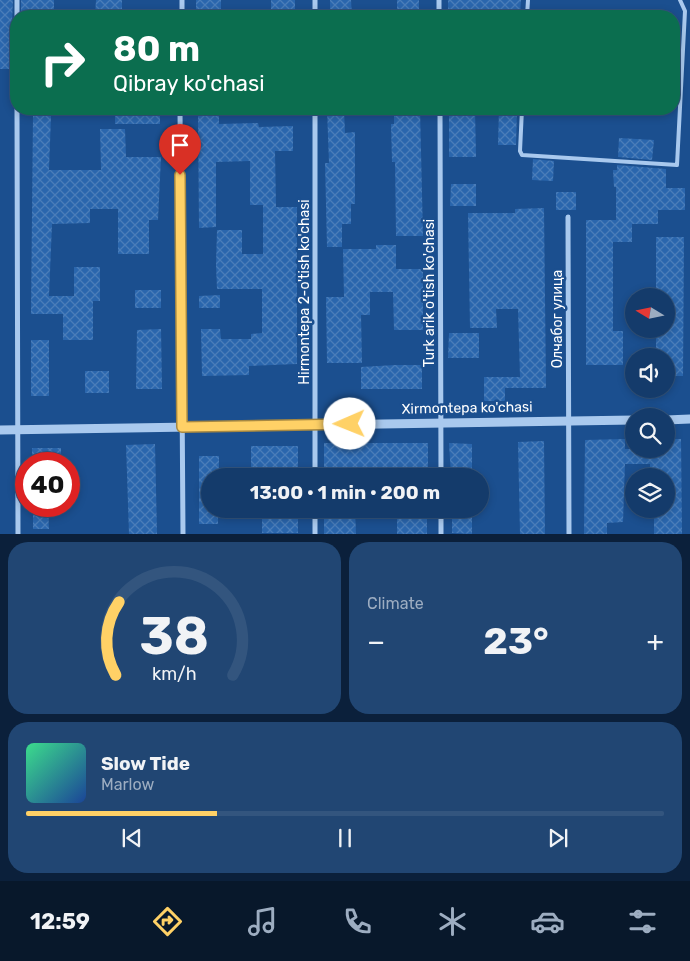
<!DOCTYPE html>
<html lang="en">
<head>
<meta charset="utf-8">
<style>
	body { margin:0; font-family:Rubik,sans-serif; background:#214673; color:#f1f3f6; height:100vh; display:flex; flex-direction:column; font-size:19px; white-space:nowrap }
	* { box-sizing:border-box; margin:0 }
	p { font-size:16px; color:#9dadc1 }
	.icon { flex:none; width:28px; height:28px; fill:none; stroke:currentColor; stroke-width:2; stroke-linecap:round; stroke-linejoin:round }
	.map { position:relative; height:534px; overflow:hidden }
	.panel { display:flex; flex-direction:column; gap:8px; padding:8px; background:#0b203b; flex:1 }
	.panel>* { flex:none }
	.top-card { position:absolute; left:10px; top:10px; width:670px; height:105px; border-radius:20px; box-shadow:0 2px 8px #0003,0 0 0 1px #33557e; background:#0b6e4f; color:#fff; overflow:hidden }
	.needle { width:32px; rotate:280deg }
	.tools { position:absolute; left:625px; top:288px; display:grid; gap:10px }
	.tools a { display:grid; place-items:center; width:50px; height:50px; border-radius:50%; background:#143b6b; box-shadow:0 2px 8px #0003,0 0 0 1px #33557e; font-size:25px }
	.speed { position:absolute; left:15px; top:452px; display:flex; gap:10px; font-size:25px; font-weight:700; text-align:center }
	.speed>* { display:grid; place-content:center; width:65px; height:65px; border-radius:50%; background:#143b6b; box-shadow:0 2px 8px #0003,0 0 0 1px #33557e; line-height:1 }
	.speed .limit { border:8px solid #d22; background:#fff; color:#111 }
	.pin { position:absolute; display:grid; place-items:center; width:42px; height:42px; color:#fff; margin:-51px -21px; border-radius:50% 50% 50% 0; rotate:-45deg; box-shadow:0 0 5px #0007 }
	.pin .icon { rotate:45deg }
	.me { position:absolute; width:55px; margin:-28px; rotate:269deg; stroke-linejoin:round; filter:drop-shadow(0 0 4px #0008) }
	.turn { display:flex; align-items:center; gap:18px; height:105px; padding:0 20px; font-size:22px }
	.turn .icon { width:65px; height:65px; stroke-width:2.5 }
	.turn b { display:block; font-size:35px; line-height:42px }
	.big { font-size:38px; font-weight:700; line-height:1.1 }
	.panel .widget { flex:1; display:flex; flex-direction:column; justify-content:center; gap:8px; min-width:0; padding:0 18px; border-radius:20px; background:#214673 }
	.panel .dial { align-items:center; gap:0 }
	.dial svg { height:130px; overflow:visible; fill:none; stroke:#33557e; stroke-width:7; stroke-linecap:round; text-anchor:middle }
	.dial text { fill:#f1f3f6; stroke:none }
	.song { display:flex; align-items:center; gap:15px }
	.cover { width:60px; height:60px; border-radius:8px; background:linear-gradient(135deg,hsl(150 70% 55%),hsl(220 70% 35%)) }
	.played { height:5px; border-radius:2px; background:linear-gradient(90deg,#ffd166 30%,#33557e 30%) }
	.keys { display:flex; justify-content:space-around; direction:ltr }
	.heat { display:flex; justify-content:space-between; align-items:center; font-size:28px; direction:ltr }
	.panel .tiles { flex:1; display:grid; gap:8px; grid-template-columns:1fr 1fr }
	.widget:last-child { grid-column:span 2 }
	.trip { position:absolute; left:201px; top:468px; width:288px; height:50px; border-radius:25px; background:#143b6b; box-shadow:0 2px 8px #0003,0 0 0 1px #33557e; font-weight:700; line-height:50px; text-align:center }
	.tab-bar { display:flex; height:80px; justify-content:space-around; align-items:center; background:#08182b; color:#9dadc1 }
	.tab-bar .icon { width:35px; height:35px }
	.tab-bar .selected { color:#ffd166 }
	.tab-bar b { font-size:22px; color:#f1f3f6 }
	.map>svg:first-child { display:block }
	.building { fill:url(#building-cross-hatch) }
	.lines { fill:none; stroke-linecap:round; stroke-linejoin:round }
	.service { stroke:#a9c9ee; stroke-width:4 }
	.minor { stroke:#a9c9ee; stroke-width:5 }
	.tertiary { stroke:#a9c9ee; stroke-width:9 }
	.route-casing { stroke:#a68842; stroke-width:12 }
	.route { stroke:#ffd166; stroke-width:9 }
	.labels { text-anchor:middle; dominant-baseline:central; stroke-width:5; stroke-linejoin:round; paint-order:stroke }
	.street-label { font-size:14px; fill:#fff; stroke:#1b4f8f }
</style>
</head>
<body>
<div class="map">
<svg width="690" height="534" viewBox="0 0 690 534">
	<defs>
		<pattern id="building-cross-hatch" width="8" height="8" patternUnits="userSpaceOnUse" patternTransform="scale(1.25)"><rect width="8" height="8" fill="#2a66ad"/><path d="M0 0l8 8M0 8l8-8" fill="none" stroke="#4a7db9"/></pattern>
	</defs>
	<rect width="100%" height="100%" fill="#1b4f8f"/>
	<!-- building -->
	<g class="building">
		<polygon points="0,0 13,0 10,69 0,69"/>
		<rect x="21" y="0" width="33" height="16"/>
		<polygon points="96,0 122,0 122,16 95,16"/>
		<rect x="196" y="0" width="25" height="16"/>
		<rect x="271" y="0" width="24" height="16"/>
		<polygon points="330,0 351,0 352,16 330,16"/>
		<rect x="397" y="0" width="22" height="16"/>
		<polygon points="448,0 521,0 520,16 448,16"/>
		<rect x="115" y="109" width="45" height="15"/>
		<polygon points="198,109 219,109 219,124 258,123 259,127 293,126 293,151 275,151 276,207 297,207 297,364 249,366 249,375 202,376 201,329 220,329 221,339 251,339 251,334 262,333 262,289 217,289 216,265 217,230 242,230 242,254 263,254 263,205 250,205 250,161 216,162 216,227 199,228"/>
		<polygon points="327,109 344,109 345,133 355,132 355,204 351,204 351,224 342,224 342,247 327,247 325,163 329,163"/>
		<polygon points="394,109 420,109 423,236 396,236 395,162 392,162 391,124 394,124"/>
		<polygon points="449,109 475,109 476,157 449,157"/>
		<polygon points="499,109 517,109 516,145 498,145"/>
		<polygon points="33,116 51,116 49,170 101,170 100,129 125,129 126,157 161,157 158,220 149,220 149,254 118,254 118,209 90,209 90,223 52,224 49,296 74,296 74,267 100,267 100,301 93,301 93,340 63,340 63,314 31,314"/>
		<polygon points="619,138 654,140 652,160 618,157"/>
		<polygon points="533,159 554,161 553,181 532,180"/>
		<polygon points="617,165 666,169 666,188 685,188 685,210 658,210 658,224 632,224 632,242 613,242 613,331 623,331 623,365 586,365 586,220 616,220 616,187 614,187 613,170 617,170"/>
		<polygon points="451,184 476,184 476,206 450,206"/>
		<rect x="556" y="192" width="20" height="18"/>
		<polygon points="544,208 546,388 505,388 505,401 484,401 484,377 520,377 518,309 496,309 497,328 470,328 468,213 515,213 515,209"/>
		<polygon points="656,237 684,237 683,376 666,376 666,356 656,356 656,329 666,329 666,296 656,296"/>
		<polygon points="376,245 396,245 396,269 423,269 423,330 394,330 393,292 370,292 370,315 361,315 362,363 327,363 326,297 344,297 343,249 376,249"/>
		<rect x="135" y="290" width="26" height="18"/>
		<polygon points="220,295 220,308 199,308 199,296"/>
		<polygon points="161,329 162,389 136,389 137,330"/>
		<polygon points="449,333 479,333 479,358 448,358"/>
		<rect x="31" y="340" width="18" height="56"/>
		<polygon points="395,365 422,365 422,389 361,389 361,367"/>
		<rect x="85" y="371" width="24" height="22"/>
		<polygon points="625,439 625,449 666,449 666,439 681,439 682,534 654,534 654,509 666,509 666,476 650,476 650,464 625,464 623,522 607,523 607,534 584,534 585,440"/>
		<polygon points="544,441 545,534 520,534 518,442"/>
		<rect x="324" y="443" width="104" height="33"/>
		<polygon points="449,443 472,444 472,471 469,471 469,476 451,476"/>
		<polygon points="155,444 157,534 129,534 126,445"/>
		<rect x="251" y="446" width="47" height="30"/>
		<rect x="32" y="448" width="29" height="16"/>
		<polygon points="199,456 219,456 219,476 210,476 210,509 218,509 218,524 199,524"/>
		<polygon points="33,506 48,506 49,529 33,529"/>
		<rect x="262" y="509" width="36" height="24"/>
		<polygon points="324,509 355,509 356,534 324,534"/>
		<rect x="397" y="509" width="30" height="25"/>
		<polygon points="452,509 472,509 472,534 452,533"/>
	</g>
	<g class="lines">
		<!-- service -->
		<g class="service">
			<polyline points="527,16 528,0"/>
			<polyline points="522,109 520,151 522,155 677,165 685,11 680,0"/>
		</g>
		<!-- minor -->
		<g class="minor">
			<polyline points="17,0 17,16"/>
			<polyline points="315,0 315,16"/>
			<polyline points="439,0 439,16"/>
			<polyline points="182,16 182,0"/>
			<polyline points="17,109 18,534"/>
			<polyline points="180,109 183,534"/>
			<polyline points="440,109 441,476"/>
			<polyline points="568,217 569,534"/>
			<polyline points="315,476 315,109"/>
			<polyline points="315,509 315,534"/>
			<polyline points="441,509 441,534"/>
		</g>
		<!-- tertiary -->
		<g class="tertiary">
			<polyline points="666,420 690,419"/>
			<polyline points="0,430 634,420"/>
		</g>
	</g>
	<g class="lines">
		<!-- route casing -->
		<g class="route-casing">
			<polyline id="route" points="180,175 182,427 350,424"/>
		</g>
		<!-- route -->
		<use href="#route" class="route"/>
	</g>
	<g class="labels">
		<!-- street labels -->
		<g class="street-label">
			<text transform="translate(304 292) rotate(-90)">Hirmontepa 2-o'tish ko'chasi</text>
			<text transform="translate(429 293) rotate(-90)">Turk arik o'tish ko'chasi</text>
			<text transform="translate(557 319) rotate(-90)">Олчабог улица</text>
			<text transform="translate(467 408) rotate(-1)">Xirmontepa ko'chasi</text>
		</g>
	</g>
</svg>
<div class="tools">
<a><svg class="needle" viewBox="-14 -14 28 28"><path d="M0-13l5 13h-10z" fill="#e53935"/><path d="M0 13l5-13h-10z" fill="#9dadc1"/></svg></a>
<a><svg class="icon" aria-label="sound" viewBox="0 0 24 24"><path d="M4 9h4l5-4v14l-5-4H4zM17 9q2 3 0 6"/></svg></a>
<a><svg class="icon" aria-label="search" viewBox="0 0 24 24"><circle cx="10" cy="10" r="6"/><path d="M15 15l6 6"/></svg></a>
<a><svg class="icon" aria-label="layers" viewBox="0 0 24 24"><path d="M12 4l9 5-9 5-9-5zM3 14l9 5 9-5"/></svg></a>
</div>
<div class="speed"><div class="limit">40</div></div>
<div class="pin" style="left:180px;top:175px;background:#d93025"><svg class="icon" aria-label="arrive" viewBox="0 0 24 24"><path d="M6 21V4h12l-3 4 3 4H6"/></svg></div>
<svg class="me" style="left:350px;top:424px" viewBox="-20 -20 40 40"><circle r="19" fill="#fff"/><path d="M0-13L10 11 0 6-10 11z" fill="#ffd166"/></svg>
<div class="trip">13:00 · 1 min · 200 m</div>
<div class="top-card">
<div class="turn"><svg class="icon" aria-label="right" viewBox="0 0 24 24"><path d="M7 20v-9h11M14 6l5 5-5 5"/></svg><div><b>80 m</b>Qibray ko'chasi</div></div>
</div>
</div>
<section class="panel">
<div class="tiles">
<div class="widget dial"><svg viewBox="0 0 100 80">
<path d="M14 69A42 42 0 1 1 86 69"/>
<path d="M14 69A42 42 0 0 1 16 24" stroke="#ffd166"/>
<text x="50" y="56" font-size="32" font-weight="700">38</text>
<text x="50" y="72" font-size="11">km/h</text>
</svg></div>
<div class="widget"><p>Climate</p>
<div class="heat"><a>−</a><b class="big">23°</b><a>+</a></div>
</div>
<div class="widget">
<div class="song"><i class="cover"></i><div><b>Slow Tide</b><p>Marlow</p></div></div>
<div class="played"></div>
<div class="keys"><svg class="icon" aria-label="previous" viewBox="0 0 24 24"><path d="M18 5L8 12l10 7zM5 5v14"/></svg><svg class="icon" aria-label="pause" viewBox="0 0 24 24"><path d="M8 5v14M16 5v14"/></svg><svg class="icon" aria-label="next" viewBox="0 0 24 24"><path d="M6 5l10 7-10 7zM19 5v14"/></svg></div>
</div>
</div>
</section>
<nav class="tab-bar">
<b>12:59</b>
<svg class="icon selected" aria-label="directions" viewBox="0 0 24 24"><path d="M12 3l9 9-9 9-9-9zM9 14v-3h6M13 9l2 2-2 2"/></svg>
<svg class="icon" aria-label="music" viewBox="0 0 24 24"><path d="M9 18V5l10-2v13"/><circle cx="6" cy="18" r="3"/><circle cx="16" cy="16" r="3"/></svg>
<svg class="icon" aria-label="phone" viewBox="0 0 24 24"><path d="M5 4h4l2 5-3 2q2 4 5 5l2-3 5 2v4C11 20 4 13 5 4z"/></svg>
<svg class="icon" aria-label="climate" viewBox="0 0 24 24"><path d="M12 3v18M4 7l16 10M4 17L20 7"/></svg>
<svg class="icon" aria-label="car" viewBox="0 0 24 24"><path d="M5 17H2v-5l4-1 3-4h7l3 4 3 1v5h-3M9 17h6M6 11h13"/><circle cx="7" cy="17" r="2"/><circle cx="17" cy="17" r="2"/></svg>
<svg class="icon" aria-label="filters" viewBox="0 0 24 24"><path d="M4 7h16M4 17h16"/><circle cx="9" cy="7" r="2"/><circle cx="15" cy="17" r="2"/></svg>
</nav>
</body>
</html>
